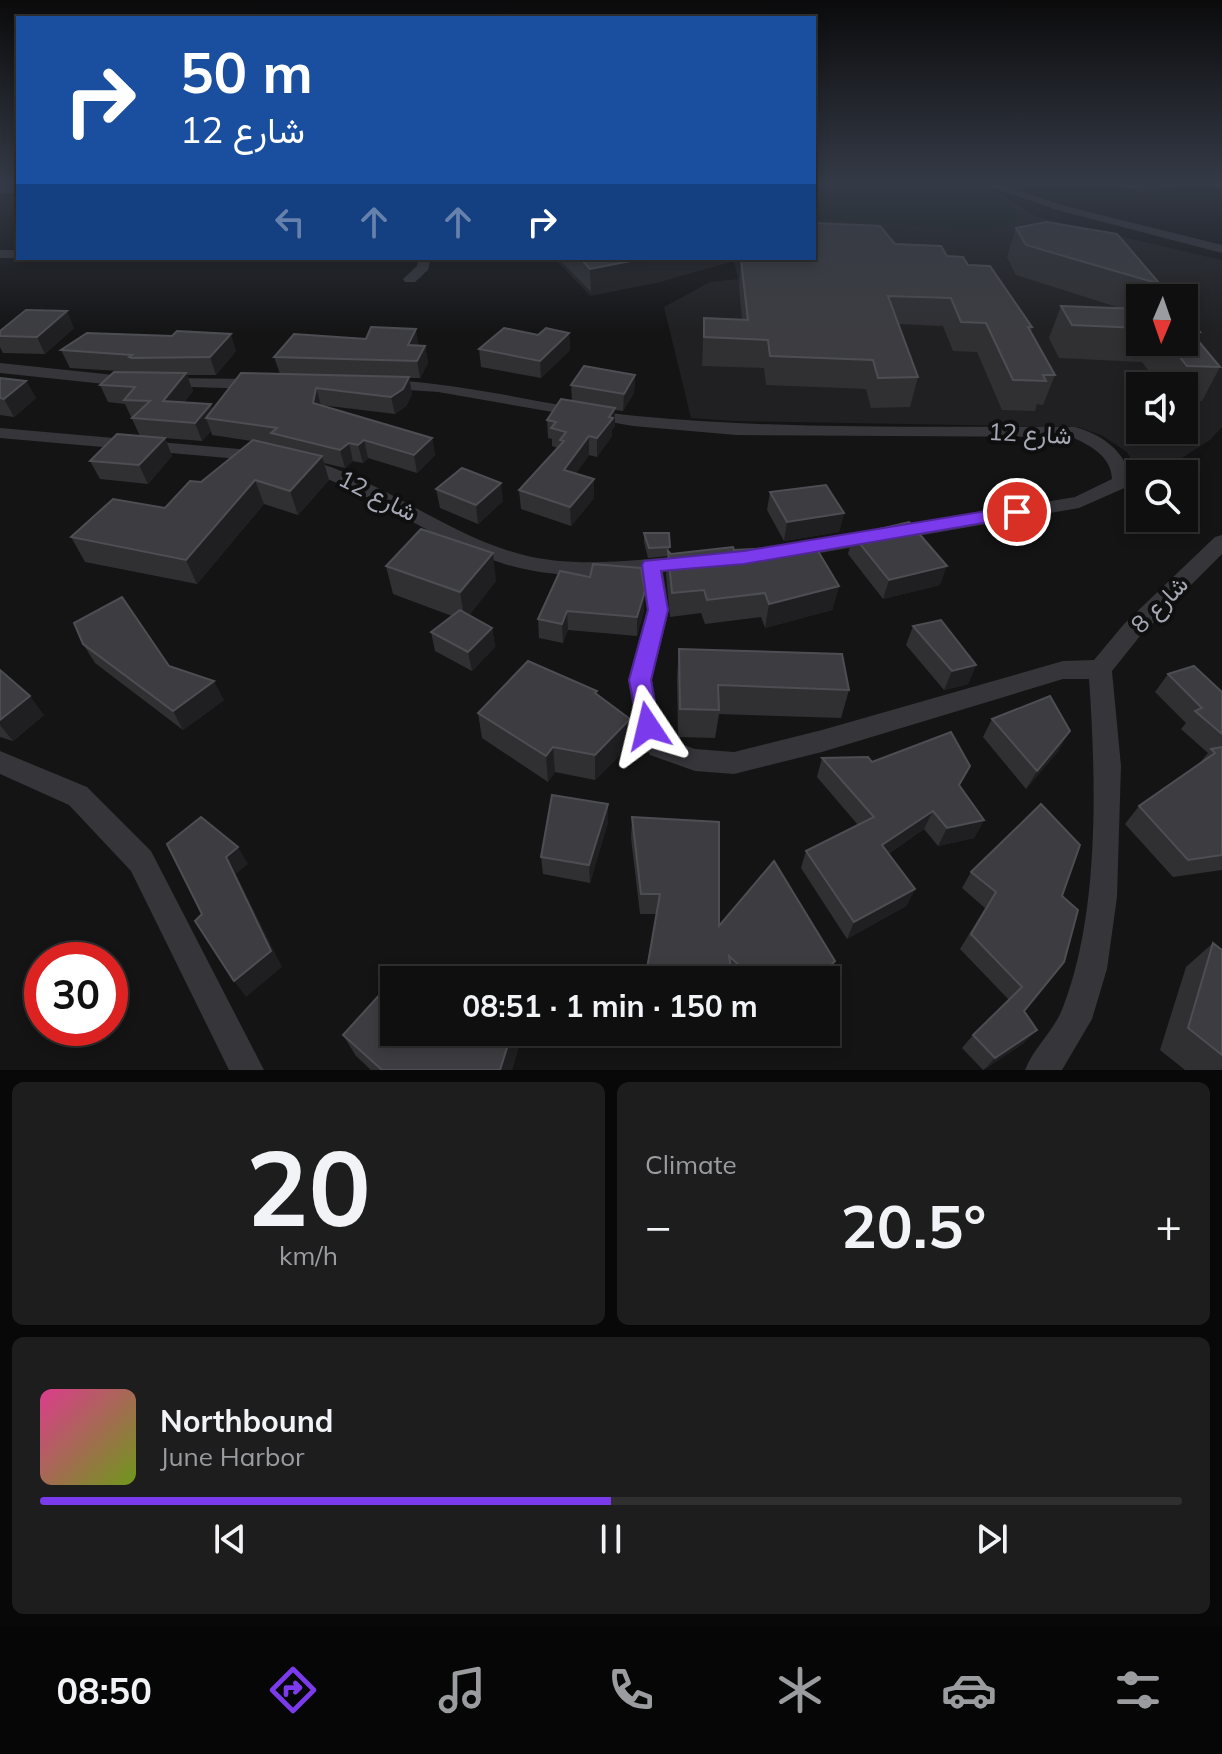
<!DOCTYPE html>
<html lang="en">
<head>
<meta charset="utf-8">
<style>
	body { margin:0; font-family:Mulish,Vazirmatn,sans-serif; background:#1d1d1e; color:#f1f3f6; height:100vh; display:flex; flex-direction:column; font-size:30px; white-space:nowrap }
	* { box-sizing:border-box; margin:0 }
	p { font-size:26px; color:#9b9c9f }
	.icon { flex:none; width:44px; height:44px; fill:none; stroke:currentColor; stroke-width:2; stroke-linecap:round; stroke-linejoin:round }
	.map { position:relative; height:1070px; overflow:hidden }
	.sheet { display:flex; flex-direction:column; gap:12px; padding:12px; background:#080809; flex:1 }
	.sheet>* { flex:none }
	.banner { position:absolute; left:16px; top:16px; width:800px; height:244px; border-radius:0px; box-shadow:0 4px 12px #0003,0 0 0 2px #2f2f30; background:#1a4fa0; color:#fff; overflow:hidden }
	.needle { width:52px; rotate:182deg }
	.fabs { position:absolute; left:1126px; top:284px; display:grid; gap:16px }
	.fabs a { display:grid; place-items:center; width:72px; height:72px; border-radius:0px; background:#0f0f10; box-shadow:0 4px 12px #0003,0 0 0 2px #2f2f30; font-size:40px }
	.speed { position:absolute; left:24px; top:942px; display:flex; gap:16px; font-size:40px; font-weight:700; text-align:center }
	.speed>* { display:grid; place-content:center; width:104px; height:104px; border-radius:50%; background:#0f0f10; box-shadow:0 4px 12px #0003,0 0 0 2px #2f2f30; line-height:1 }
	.speed .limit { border:12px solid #d22; background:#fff; color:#111 }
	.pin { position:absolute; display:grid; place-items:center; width:68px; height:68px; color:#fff; margin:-34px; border:4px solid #fff; border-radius:50%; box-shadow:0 2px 8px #0007 }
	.me { position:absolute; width:88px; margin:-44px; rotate:350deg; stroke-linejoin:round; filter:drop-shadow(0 0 6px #0008) }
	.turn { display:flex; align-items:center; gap:28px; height:168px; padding:0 32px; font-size:36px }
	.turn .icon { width:104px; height:104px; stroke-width:2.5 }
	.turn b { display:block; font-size:56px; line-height:68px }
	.lanes { display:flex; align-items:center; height:76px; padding:0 32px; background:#0003; justify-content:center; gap:40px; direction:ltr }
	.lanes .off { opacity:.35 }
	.big { font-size:60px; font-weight:700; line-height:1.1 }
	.sheet .card { flex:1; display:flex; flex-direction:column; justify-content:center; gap:12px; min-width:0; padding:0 28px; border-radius:12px; background:#1d1d1e }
	.sheet .dial { align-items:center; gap:0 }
	.dial b { font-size:104px; line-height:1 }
	.song { display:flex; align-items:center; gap:24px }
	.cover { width:96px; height:96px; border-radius:12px; background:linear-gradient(135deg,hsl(330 70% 55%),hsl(80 70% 35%)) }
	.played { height:8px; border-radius:4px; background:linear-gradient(90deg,#7c3aed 50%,#2f2f30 50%) }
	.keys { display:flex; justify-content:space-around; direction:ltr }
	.heat { display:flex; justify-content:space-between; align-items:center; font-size:44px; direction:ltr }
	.sheet .tiles { flex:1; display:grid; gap:12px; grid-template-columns:1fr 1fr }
	.card:last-child { grid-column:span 2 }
	.trip { position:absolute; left:380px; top:966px; width:460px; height:80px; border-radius:0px; background:#0f0f10; box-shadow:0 4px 12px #0003,0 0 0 2px #2f2f30; font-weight:700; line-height:80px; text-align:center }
	.tab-bar { display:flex; height:128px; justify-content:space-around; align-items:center; background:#060606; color:#9b9c9f }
	.tab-bar .icon { width:56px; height:56px }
	.tab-bar .on { color:#7c3aed }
	.tab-bar b { font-size:36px; color:#f1f3f6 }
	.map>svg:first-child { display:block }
	.built { fill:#202022; fill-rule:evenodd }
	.green { fill:#1a201c }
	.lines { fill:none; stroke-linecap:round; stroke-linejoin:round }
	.street { fill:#35353a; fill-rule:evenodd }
	.wall { fill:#303033 }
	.shaded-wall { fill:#1f1f21 }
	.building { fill:#3d3d41; stroke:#4d4e53; stroke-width:2 }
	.route { fill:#7c3aed; stroke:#51269a; stroke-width:2 }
	.labels { text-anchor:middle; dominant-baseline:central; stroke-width:8; stroke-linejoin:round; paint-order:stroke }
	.street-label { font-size:24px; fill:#a6a9b5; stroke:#0f0f10 }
</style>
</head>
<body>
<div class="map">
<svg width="1222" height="1070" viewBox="0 0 1222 1070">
	<rect width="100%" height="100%" fill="#141415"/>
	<!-- built -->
	<path class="built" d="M814,183H966L993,190L1037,217L1222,260V427L1210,440L1185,456L1162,468L1138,473L1127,452L1103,436L1078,427L733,421L691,418L664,307L710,282L738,279L734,261L660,282L590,296L554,258H814ZM1140,298H1184V342H1140ZM1140,386H1184V430H1140Z"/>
	<!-- green -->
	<path class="green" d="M814,183C847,183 1016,177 1019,218C1007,229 990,229 973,230L814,218Z"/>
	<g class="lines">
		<!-- street -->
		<g class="street">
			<polygon points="978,183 994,183 1069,207 1222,245 1222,253 1061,211"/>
			<rect x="0" y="187" width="18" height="6"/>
			<rect x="0" y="250" width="18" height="8"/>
			<polygon points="419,258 431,258 428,270 415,282 405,282 403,279 417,266"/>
			<polygon points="0,363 133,377 141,382 133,387 0,373"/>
			<polygon points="165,378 257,379 265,384 257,389 159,386 159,380"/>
			<path d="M385,380C471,383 552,408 637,416C783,430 929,426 1075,427C1102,434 1128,453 1131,482L1129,486L1079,508L791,558L784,556L781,551L784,546L1075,497L1112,479C1111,456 1091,446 1072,437L736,435L633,426L438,392L379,388L377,385Z"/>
			<polygon points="0,428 263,451 272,456 263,461 0,438"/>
			<path d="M302,458C381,478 444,534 520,554C575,569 635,560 691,555L698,557L701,562L698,567L663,572L669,610L652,680L660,725L668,739L695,749L734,752L822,730L1063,661L1094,660L1124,624L1215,537L1222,535V554L1140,636L1112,671L1121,766L1117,897L1107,969L1092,1019L1062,1070H1025C1034,1047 1055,1030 1063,1007C1100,912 1096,779 1089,679H1063L822,752L734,774L695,771L650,755L636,726L628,680L647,610L642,574C590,577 539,578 490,559C422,534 366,488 296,468L293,464L296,460Z"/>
			<polygon points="0,751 87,787 151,851 264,1070 229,1070 131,871 69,805 0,774"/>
		</g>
	</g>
	<!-- wall -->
	<g class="wall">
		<polygon points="1125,183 1183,183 1181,185 1144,193 1123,187"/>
		<polygon points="1016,228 1160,284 1154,298 1140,298 1140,342 1184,342 1184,313 1200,332 1196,339 1220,367 1202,401 1184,401 1184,386 1160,386 1142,362 1059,358 1049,338 1061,306 1120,308 1016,275 1007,257"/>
		<polygon points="895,244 947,256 968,265 1032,327 1031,332 1055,375 1043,405 1037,404 1035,411 1002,410 977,352 953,351 943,326 898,324 918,377 910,407 871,408 866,389 766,385 764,368 702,366 704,318 742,319 739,287 741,260 746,261 746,258 814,258"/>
		<polygon points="558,258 651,258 650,280 591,292"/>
		<polygon points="74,328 45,354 3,353 0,347 0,331"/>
		<polygon points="569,333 570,350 541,378 481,367 479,349 538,335"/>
		<polygon points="419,345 425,346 428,363 420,378 409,378 412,394 406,406 395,414 321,405 432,438 435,455 417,473 368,458 363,463 353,461 345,468 324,463 329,480 298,515 264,504 197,584 85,562 71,537 165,508 201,482 252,441 212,435 211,431 202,441 165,438 172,456 148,484 100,479 90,461 140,436 125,404 108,402 100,385 135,372 70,368 61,350 236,351 216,375 187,375 193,391 184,402 212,409 280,374 274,357"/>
		<polygon points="635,375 634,393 623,411 615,410 615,426 612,430 612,436 597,457 589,455 576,473 594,479 594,498 571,526 521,509 519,490 558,448 552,446 552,439 548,438 547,420 572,401 571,385"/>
		<polygon points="0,378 26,381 36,398 14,417 0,415"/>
		<polygon points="436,489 503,501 478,524 440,508"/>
		<polygon points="770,492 844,513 839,532 784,541 767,510"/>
		<polygon points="644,533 669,533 669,553 671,554 734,550 839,586 832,610 765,628 761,617 705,624 701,613 670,617 666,575 668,556 648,558 644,542"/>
		<polygon points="853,535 940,585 883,599 848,554"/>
		<polygon points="386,566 496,581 469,615 492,628 495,647 472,671 435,651 431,632 452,616 393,594"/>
		<polygon points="590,577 644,610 637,636 568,630 563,643 539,638 538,619"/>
		<polygon points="913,626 976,665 968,684 944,690 906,645"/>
		<polygon points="83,644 169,666 224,700 183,730 95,663"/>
		<polygon points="679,649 849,690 841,718 719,714 715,738 678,737 677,677"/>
		<polygon points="0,670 44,715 13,741 0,737"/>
		<polygon points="1168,674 1222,692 1222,870 1173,877 1125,824 1139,806 1198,765 1208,753 1181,729 1186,723 1155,692"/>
		<polygon points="597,695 630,719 630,745 595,780 555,772 548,782 482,738 478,713"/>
		<polygon points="992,719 1059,750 1026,789 983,737"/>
		<polygon points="822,758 872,762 960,787 984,820 974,838 938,846 924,829 888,854 915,889 906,906 847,939 801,868 806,851 858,825 817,777"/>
		<polygon points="1041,804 1024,1011 1024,1043 983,1070 962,1048 973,1035 1009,1000 960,949 985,908 962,888 971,872"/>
		<polygon points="632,817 719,926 835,961 826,981 645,980 656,914 640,914 631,838"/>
		<polygon points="608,822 590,883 543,874 541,857"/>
		<polygon points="1213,943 1222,950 1222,1070 1185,1070 1160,1050 1186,967"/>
		<polygon points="394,1032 520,1032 521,1039 512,1070 371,1070 356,1056 343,1035"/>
		<polygon points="706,1032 737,1032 734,1043"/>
	</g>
	<!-- shaded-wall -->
	<g class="shaded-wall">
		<polygon points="1148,183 1183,183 1181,185 1144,193"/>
		<polygon points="646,258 651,258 650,280 591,292 590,269"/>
		<polygon points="67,311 74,328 45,354 37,337"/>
		<polygon points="416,329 419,346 411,362 408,345"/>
		<polygon points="569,333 570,350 541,378 540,361"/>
		<polygon points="231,334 236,351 216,375 210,357"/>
		<polygon points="425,346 428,363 420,378 417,361"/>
		<polygon points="186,373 193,391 171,419 163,401"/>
		<polygon points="635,375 634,393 623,411 624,394"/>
		<polygon points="409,377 412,394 406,406 395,414 391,397"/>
		<polygon points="26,381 36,398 14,417 4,399"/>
		<polygon points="316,388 321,405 313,403"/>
		<polygon points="211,404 216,419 206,418 211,431 202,441 195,423"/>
		<polygon points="615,408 615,426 612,430 612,436 597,457 597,438"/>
		<polygon points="589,436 589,455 565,488 564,470"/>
		<polygon points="165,438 172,456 148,484 139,465"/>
		<polygon points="432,438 435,455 417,473 414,455"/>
		<polygon points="364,440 368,458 363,463 358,445"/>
		<polygon points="349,443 353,461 345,468 340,450"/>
		<polygon points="322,456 329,480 298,515 290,491"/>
		<polygon points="594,479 594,498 571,526 570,507"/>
		<polygon points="255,480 264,504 197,584 186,560"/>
		<polygon points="501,483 503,501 478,524 476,505"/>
		<polygon points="844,513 839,532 784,541 787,522"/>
		<polygon points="493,553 496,581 465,621 460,592"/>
		<polygon points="947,566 940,585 883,599 889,580"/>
		<polygon points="839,586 832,610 765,628 769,604"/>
		<polygon points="645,591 644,610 637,636 637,617"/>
		<polygon points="567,611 568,630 563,643 562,624"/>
		<polygon points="492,628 495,647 472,671 468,652"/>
		<polygon points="976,665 968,684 944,690 952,671"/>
		<polygon points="214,681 224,700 183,730 173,711"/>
		<polygon points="30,696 44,715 13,741 0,725 0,720"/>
		<polygon points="630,719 630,745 595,780 595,755"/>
		<polygon points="1070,731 1059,750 1026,789 1037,771"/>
		<polygon points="553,747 555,772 548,782 546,756"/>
		<polygon points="608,804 608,822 590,883 589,865"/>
		<polygon points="933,811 924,829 874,863 882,845"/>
		<polygon points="984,820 974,838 938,846 947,828"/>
		<polygon points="238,847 248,864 236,874 282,967 246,997 234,981 226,857"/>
		<polygon points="915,889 906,906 847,939 854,922"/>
		<polygon points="835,961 826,981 816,980"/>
		<polygon points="1037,1030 1024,1043 984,1070 995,1058"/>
		<polygon points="512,1032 520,1032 521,1039 512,1070 500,1070"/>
	</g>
	<!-- building -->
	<g class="building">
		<polygon points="1046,222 1117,234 1160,284 1026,245 1016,228"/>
		<polygon points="814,223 880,226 895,244 941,246 947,256 963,257 968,265 990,266 1032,327 1028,327 1055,375 1043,375 1046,381 1013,380 986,323 961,322 951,298 888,296 918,377 878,378 873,360 770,356 768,340 704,337 704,318 748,320 741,260 749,261 749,258 814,258"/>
		<polygon points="580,258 646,258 590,269"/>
		<polygon points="1061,306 1140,309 1140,328 1072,325"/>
		<polygon points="26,310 67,311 37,337 0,336 0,331"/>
		<polygon points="1184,313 1200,332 1190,331 1220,367 1187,366 1168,342 1184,342"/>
		<polygon points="371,327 416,329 408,345 425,346 417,361 274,357 294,334 366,339"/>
		<polygon points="504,328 538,335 546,328 569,333 540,361 479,349"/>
		<polygon points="177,331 231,334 210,357 132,358 129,357 132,355 61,350 87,333 172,336"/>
		<polygon points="584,366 635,375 624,394 571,385"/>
		<polygon points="114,372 186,373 163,401 211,404 195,423 132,418 150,401 124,400 135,387 100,385"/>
		<polygon points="241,373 409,377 403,389 391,397 316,388 313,403 432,438 414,455 364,440 358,445 349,443 340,450 271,433 277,428 206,418"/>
		<polygon points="0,378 26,381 4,399 0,398"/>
		<polygon points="561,399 615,408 609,417 613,418 597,438 589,436 564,470 594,479 570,507 519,490 564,441 560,440 566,432 551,428 556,422 547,420"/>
		<polygon points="117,434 165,438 139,465 90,461"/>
		<polygon points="253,440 322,456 290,491 255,480 186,560 71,537 113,499 165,508 190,481 201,482"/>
		<polygon points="462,468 501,483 476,505 436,489"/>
		<polygon points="826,485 844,513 787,522 770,492"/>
		<polygon points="909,522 947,566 889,580 853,535"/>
		<polygon points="421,529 493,553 460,592 386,566"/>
		<polygon points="644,533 669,533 670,547 649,548"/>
		<polygon points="815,546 839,586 769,604 765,593 707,600 704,590 672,593 668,551 671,554 733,547 734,550"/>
		<polygon points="593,564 641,568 645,591 637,617 567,611 562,624 538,619 560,571 590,577"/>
		<polygon points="122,597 169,666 214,681 173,711 83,644 74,623"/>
		<polygon points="460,610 492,628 468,652 431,632"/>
		<polygon points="941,620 976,665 952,671 913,626"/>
		<polygon points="679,649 842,654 849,690 718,685 719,710 680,709"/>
		<polygon points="528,661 597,691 595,693 630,719 595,755 553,747 546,756 478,713"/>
		<polygon points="1194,666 1222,692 1222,734 1195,711 1202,708 1168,674"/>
		<polygon points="0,670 30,696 0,720"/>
		<polygon points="1050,696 1070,731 1037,771 992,719"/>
		<polygon points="951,732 970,766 959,785 984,820 947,828 933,811 882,845 915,889 854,922 806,851 874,817 822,758 868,757 872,762"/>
		<polygon points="1222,747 1222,855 1188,860 1139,806 1215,753 1211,749"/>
		<polygon points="552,795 608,804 589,865 541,857"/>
		<polygon points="1041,804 1080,845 1062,896 1078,910 1064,962 1024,1011 1037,1030 995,1058 973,1035 1022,987 971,934 996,892 971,872"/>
		<polygon points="201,817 238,847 226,857 271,951 234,981 195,921 202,914 167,844"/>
		<polygon points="632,817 719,822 719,926 774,861 835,961 816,980 755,980 729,956 733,980 645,980 660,894 641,894"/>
		<polygon points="1213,943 1222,950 1222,1055 1188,1028"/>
		<polygon points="437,967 457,980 408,980"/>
		<polygon points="394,986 394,1032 512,1032 500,1070 382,1070 343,1035 382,992"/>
	</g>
	<!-- sky -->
	<linearGradient id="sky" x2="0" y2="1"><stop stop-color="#0b0b0c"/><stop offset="0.55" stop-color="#343a46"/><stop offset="1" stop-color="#343a46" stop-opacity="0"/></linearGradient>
	<rect width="1222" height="333" fill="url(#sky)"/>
	<!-- route -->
	<polygon class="route" points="1017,506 1026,512 1024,516 744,564 661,571 668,610 651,680 659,726 656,733 648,736 640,733 629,680 648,610 642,565 644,561 744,551"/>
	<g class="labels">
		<!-- street labels -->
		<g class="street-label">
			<text transform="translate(1030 433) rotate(3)">شارع 12</text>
			<text transform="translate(378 495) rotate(27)">شارع 12</text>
			<text transform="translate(1159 604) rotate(-45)">شارع 8</text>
		</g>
	</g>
</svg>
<div class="fabs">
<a><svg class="needle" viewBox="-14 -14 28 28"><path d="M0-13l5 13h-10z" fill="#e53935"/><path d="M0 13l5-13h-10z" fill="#9b9c9f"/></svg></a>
<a><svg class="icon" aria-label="sound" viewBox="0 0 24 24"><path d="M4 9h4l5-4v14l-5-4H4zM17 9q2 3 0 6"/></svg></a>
<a><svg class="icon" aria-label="search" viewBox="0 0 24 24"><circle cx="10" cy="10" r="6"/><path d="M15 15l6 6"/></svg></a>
</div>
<div class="speed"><div class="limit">30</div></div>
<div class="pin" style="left:1017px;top:512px;background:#d93025"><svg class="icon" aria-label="arrive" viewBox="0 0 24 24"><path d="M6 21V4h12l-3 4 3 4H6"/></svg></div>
<svg class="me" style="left:648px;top:726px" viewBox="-20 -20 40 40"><path d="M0-17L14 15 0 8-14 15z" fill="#7c3aed" stroke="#fff" stroke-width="4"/></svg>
<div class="trip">08:51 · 1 min · 150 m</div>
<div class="banner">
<div class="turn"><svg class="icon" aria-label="right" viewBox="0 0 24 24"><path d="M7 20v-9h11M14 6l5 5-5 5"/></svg><div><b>50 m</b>شارع 12</div></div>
<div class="lanes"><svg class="icon off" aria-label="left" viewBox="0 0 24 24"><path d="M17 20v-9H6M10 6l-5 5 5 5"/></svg><svg class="icon off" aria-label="ahead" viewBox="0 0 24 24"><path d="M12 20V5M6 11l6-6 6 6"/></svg><svg class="icon off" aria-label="ahead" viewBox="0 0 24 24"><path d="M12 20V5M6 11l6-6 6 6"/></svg><svg class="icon" aria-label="right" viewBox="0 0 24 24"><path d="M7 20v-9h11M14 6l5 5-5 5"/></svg></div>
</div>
</div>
<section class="sheet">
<div class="tiles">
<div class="card dial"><b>20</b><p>km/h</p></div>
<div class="card"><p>Climate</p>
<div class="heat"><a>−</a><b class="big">20.5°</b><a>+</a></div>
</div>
<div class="card">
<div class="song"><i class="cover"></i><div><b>Northbound</b><p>June Harbor</p></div></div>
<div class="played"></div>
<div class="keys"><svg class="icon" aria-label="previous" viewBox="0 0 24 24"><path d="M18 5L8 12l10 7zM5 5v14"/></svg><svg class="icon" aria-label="pause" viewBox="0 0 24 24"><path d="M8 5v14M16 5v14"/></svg><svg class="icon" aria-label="next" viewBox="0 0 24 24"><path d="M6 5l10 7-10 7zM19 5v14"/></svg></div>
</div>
</div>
</section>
<nav class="tab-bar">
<b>08:50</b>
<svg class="icon on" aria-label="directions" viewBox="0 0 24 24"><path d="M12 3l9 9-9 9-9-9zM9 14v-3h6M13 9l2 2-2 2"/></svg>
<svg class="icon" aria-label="music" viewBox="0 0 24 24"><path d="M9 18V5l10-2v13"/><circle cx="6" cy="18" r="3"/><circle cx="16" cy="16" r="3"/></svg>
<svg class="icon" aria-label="phone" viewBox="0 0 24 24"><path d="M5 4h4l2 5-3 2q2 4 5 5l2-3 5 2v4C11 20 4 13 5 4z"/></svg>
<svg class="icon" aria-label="climate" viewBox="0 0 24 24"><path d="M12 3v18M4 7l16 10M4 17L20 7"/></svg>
<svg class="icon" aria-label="car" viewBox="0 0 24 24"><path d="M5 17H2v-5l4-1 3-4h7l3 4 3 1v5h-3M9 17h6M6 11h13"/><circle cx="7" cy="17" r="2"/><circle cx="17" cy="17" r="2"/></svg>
<svg class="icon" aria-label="filters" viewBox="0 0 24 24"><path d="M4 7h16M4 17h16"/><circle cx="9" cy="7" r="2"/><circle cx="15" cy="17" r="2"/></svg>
</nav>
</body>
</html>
